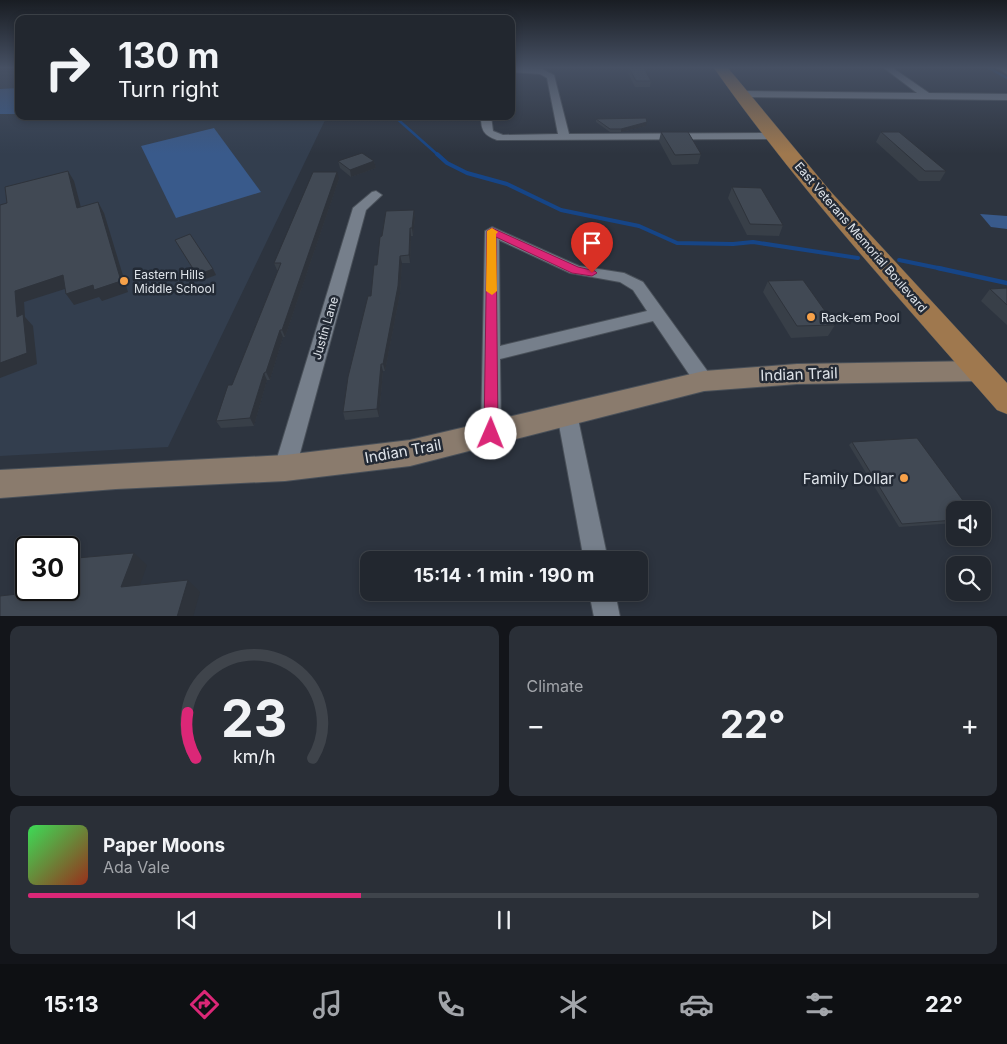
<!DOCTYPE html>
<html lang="en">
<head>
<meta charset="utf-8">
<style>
	body { margin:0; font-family:Inter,sans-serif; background:#2a2f37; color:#f1f3f6; height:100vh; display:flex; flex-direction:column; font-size:19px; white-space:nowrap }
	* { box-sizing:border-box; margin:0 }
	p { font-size:16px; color:#a2a5aa }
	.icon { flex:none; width:28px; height:28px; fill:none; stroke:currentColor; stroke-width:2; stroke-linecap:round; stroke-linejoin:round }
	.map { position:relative; height:616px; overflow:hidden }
	.sheet { display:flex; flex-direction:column; gap:10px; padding:10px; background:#13151a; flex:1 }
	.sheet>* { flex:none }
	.top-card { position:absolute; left:15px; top:15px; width:500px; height:105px; border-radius:10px; box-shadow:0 2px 8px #0003,0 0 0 1px #3f444b; background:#22272f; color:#f1f3f6; overflow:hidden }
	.fabs { position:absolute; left:946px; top:501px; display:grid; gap:10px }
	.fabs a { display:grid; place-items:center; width:45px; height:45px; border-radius:10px; background:#22272f; box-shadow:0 2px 8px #0003,0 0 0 1px #3f444b; font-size:25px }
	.speed { position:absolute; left:15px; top:536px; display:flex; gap:10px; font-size:25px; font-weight:700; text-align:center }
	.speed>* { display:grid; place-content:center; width:65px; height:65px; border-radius:50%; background:#22272f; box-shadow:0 2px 8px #0003,0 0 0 1px #3f444b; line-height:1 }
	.speed .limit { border:2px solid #111; border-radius:8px; background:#fff; color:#111 }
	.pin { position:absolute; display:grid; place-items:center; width:42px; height:42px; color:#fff; margin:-51px -21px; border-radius:50% 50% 50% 0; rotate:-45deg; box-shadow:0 0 5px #0007 }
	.pin .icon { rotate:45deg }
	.me { position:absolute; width:55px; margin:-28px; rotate:1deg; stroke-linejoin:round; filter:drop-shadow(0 0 4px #0008) }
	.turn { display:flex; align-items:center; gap:18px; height:105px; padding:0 20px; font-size:22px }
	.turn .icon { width:65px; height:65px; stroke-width:2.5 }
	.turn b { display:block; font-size:35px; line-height:42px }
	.big { font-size:38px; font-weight:700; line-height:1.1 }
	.sheet .widget { flex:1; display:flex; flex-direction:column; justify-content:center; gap:8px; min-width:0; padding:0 18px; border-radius:10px; background:#2a2f37 }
	.sheet .dial { align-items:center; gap:0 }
	.dial svg { height:130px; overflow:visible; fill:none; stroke:#3f444b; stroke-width:7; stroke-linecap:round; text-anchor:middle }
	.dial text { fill:#f1f3f6; stroke:none }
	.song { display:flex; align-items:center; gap:15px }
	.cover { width:60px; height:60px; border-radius:8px; background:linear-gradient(135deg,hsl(130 70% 55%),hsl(10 70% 35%)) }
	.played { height:5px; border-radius:2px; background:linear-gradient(90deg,#db2777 35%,#3f444b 35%) }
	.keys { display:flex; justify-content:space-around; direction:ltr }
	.heat { display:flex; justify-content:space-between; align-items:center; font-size:28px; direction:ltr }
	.sheet .tiles { flex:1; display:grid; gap:10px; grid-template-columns:1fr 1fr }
	.widget:last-child { grid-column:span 2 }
	.trip { position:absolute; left:360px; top:551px; width:288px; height:50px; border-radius:10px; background:#22272f; box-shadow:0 2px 8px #0003,0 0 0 1px #3f444b; font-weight:700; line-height:50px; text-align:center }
	.dock { display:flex; height:80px; justify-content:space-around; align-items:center; background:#0e1013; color:#a2a5aa }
	.dock .icon { width:35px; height:35px }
	.dock .selected { color:#db2777 }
	.dock b { font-size:22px; color:#f1f3f6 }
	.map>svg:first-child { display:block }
	.built { fill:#333e4e }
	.green { fill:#395a8b }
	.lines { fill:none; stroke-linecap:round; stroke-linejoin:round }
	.stream-far2 { stroke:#164587; stroke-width:2.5 }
	.stream-far1 { stroke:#164587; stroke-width:4 }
	.stream { stroke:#164587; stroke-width:4.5 }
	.street-casing { stroke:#495059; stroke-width:2 }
	.secondary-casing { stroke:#495059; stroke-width:2 }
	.primary-casing { stroke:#495059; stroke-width:1 }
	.street { fill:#767f8b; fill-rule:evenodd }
	.secondary { fill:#8a7b6d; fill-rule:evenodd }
	.primary { fill:#9f784e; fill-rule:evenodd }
	.wall { fill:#383f48 }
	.shaded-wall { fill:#2e333b }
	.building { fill:#414954; stroke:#2e333b }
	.route { fill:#db2777; stroke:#8e194d }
	.slow { fill:#f59e0b }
	.poi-dot { fill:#f7a149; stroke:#232a35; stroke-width:2 }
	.labels { text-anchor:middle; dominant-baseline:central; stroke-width:5; stroke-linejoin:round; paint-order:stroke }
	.street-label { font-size:12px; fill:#dee3e9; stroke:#232a35 }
	.poi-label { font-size:12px; fill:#dee3e9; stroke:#232a35; text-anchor:start }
	.near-street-label { font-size:15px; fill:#dee3e9; stroke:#232a35 }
	.near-poi-label { font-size:15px; fill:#dee3e9; stroke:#232a35; text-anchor:end }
</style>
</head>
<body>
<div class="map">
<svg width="1007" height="617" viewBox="0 0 1007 617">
	<rect width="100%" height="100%" fill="#2d343f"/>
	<!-- built -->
	<polygon class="built" points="0,70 19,70 19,116 327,116 168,447 0,456"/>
	<!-- green -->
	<g class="green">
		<polygon points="19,88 19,114 0,114 0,89"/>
		<polygon points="214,128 261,192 176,218 141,146"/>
		<polygon points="980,214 1007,216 1007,229 991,227"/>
	</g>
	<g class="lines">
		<!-- stream-far2 -->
		<g class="stream-far2">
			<polyline points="989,68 1007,78"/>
			<polyline points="394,116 438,155"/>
		</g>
		<!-- stream-far1 -->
		<g class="stream-far1">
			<polyline points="437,154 447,163 467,173 507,184 561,210 639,226 677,243 733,244 753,242 858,258"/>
			<polyline points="899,260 943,269"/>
		</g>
		<!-- stream -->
		<polyline class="stream" points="938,268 1007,283"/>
		<!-- street casing -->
		<g class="street-casing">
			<g id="street">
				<path d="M511,68L542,69L554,75L569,134L774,133L779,136L774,139L497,140C484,135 481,131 481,116H491L493,131L503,135L558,134L547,78L540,74L511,72Z"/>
				<polygon points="884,68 893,68 929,93 1007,94 1007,100 741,97 736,94 741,91 917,93"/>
				<polygon points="997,68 1007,68 1007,74"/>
				<polygon points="376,191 382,195 366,210 296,468 293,475 285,478 277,475 274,468 353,208 372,192"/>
				<path d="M492,227L579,266L624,273L643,282L711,376L713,381L711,386L704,388L697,386L653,321L500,359L501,434L498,440L491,443L484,440L481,434L485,231ZM499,240L570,273L620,282L633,290L647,311L500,346Z"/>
				<polygon points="567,406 574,408 577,414 608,560 584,560 557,414 560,408"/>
				<polygon points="589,592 615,592 620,617 594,617"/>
			</g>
		</g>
		<!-- secondary casing -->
		<g class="secondary-casing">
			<polygon id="secondary" points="979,361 988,364 992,371 988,378 979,381 797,384 704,391 410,466 285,481 116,489 0,498 0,470 285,455 410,440 704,371 797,364"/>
		</g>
		<!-- primary casing -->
		<g class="primary-casing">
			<path id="primary" d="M714,68H728L831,192L1007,383V414L997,410C900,299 799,189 714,68Z"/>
		</g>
		<!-- street -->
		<use href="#street" class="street"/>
		<!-- secondary -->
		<use href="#secondary" class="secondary"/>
		<!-- primary -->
		<use href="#primary" class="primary"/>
	</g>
	<!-- wall -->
	<g class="wall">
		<polygon points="629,68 651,81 650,87 635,87 628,73"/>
		<polygon points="596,119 646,126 621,132 610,132 596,122"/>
		<polygon points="661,132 701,154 698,164 672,165 659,141"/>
		<polygon points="881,132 946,171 940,181 919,181 876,142"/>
		<polygon points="338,161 374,161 376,168 351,177 340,168"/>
		<polygon points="339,179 285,337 283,337 270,380 267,380 254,426 221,428 216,421 232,385 278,270 277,270 274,263"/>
		<polygon points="732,187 783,225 779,236 747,235 728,198"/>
		<polygon points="414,210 415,218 413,236 411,236 410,263 402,263 400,294 385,371 383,371 379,417 345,420 343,412 371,296 377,265 382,236"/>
		<polygon points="175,240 213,269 216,275 200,281"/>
		<polygon points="768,281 835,325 828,336 791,338 763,292"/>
		<polygon points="1007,288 1007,325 981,301 990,289"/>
		<polygon points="852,442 955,510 955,523 899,527 849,445"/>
	</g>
	<!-- shaded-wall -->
	<g class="shaded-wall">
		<polygon points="647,122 646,126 621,132 621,129"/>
		<polygon points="374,161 376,168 351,177 350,170"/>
		<polygon points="68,171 74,181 84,219 77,208"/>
		<polygon points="337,172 339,179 285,337 282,330"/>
		<polygon points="98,202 104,213 128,292 102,301 99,297 74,305 66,294 93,285"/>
		<polygon points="414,210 415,218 413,236 412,228"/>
		<polygon points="410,228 411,236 410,263 409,255"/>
		<polygon points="400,256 402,263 400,294 385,371 383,364"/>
		<polygon points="213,269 216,275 200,281 197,275"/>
		<polygon points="63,275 71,287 24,302 25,317 33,326 37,364 0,378 0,363 17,317 15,291"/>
		<polygon points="280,330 283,337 270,380 266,372"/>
		<polygon points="381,364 383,371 379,417 377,409"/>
		<polygon points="264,373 267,380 254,426 250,418"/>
		<polygon points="134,553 147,565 135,599 121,587"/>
		<polygon points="188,580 200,592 193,617 177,617"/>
	</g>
	<!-- building -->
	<g class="building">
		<polygon points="629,68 644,68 651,81 636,81"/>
		<polygon points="646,118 647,122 621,129 610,129 596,119"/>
		<polygon points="661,132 688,132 701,154 675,155"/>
		<polygon points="881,132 899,132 946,171 925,171"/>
		<polygon points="362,153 374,161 350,170 338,161"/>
		<polygon points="68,171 77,208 98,202 121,281 94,290 93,285 66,294 63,275 15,291 17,317 23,314 27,353 0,363 0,205 7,203 5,187"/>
		<polygon points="313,172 337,172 282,330 280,330 266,372 264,373 250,418 216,421 228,385 232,385 281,263 274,263"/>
		<polygon points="732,187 761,188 783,225 750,224"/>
		<polygon points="414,210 412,228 410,228 409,255 400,256 398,286 383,364 381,364 377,409 343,412 348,377 368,296 371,296 374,265 377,265 380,237 382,236 386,211"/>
		<polygon points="190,234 213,269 197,275 175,240"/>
		<polygon points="803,280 835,325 797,326 768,281"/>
		<polygon points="1007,288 1007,305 990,289"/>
		<polygon points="917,438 970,510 955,510 955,520 902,524 852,442"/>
		<polygon points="134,553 121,587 188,580 177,617 0,617 0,596 53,590 69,590 69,577 77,558"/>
	</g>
	<!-- sky -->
	<linearGradient id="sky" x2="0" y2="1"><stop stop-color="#191d23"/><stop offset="0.44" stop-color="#465063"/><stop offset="1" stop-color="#465063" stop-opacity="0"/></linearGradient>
	<rect width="1007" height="154" fill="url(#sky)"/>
	<!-- route -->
	<polygon class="route" points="492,228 578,267 595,271 597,273 592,276 572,273 496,237 498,434 496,438 491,440 486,438 484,434 487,231"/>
	<!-- slow -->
	<polygon class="slow" points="492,228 498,232 496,234 497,291 492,295 486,291 487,231"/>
	<!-- markers -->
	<g class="poi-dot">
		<circle cx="124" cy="281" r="5"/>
		<circle cx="811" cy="317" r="5"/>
		<circle cx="904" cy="478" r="5"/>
	</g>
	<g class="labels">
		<!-- street labels -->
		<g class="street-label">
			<text transform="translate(861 237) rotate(49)">East Veterans Memorial Boulevard</text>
			<text transform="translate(325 328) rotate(-74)">Justin Lane</text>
		</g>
		<!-- poi labels -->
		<g class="poi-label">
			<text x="134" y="274">Eastern Hills<tspan x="134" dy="14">Middle School</tspan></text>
			<text x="821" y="317">Rack-em Pool</text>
		</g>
		<!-- near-street labels -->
		<g class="near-street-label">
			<text transform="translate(799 374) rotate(-2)">Indian Trail</text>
			<text transform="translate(403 451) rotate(-10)">Indian Trail</text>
		</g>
		<!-- near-poi labels -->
		<g class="near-poi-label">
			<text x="894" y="478">Family Dollar</text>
		</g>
	</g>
</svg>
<div class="fabs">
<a><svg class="icon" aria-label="sound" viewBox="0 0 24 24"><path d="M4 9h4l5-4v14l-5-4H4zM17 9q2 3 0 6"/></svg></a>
<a><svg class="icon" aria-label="search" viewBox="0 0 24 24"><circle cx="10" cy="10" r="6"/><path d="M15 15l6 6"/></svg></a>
</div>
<div class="speed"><div class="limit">30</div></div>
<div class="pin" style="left:592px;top:273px;background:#d93025"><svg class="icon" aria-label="arrive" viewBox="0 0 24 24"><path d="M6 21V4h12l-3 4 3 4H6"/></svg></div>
<svg class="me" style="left:491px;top:434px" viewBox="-20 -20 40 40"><circle r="19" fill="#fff"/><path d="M0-13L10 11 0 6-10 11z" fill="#db2777"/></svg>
<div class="trip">15:14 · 1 min · 190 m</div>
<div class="top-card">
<div class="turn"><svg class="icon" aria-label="right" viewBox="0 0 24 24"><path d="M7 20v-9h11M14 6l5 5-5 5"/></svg><div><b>130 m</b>Turn right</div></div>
</div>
</div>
<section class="sheet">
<div class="tiles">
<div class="widget dial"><svg viewBox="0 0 100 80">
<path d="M14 69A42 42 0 1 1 86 69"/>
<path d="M14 69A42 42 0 0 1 9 41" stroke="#db2777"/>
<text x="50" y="56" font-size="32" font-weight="700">23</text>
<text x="50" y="72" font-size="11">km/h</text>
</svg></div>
<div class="widget"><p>Climate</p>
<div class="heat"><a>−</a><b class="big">22°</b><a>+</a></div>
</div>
<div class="widget">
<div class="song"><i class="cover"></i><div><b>Paper Moons</b><p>Ada Vale</p></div></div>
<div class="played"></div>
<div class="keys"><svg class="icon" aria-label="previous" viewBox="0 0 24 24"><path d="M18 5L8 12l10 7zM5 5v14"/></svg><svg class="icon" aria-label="pause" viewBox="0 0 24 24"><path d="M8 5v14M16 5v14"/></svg><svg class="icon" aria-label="next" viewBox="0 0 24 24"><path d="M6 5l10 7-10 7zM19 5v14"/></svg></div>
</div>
</div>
</section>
<nav class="dock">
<b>15:13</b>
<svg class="icon selected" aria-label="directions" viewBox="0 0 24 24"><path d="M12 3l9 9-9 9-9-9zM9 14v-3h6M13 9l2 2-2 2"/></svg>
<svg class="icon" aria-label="music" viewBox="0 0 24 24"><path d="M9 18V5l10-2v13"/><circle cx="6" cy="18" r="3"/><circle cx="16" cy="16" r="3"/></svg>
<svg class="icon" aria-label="phone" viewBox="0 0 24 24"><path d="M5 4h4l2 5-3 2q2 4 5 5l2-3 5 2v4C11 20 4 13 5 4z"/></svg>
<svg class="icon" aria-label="climate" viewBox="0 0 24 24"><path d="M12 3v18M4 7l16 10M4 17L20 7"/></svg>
<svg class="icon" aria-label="car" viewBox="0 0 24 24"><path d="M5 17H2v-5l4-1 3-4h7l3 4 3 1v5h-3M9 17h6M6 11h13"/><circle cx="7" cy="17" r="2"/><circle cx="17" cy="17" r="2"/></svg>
<svg class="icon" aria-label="filters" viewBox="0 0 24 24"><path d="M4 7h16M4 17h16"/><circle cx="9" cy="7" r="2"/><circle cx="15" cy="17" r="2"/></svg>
<b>22°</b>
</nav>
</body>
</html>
